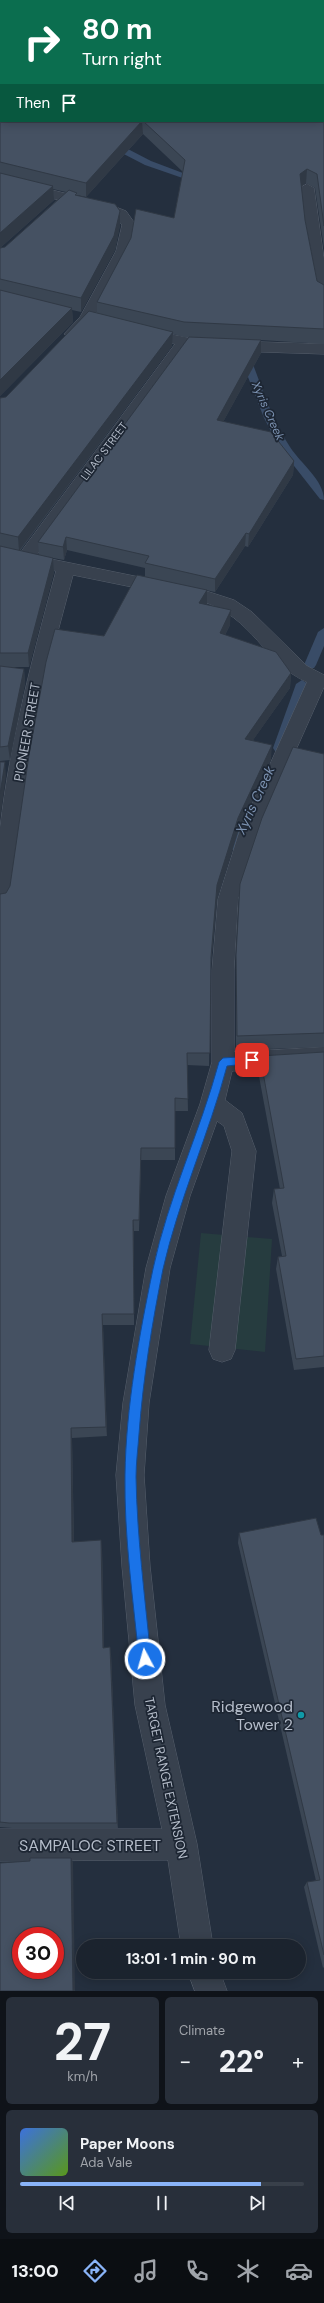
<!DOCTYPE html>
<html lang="en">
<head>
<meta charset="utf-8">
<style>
	body { margin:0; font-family:"DM Sans",sans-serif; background:#282f3a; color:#f1f3f6; height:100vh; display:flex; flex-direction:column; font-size:15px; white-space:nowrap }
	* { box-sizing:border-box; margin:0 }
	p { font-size:13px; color:#a0a4aa }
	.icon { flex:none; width:22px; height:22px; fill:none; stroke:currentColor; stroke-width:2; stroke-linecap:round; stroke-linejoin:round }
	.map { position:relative; height:1991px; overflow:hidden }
	.details { display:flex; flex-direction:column; gap:6px; padding:6px; background:#0f1319; flex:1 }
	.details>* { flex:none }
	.hud { position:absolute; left:0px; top:0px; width:324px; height:122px; box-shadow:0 2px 10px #0003,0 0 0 1px #39404a; background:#0b6e4f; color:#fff; overflow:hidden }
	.speed { position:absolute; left:12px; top:1927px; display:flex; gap:8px; font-size:20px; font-weight:700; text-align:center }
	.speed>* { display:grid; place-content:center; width:52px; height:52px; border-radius:50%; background:#1b232e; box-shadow:0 2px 10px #0003,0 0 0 1px #39404a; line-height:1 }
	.speed .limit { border:6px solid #d22; background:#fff; color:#111 }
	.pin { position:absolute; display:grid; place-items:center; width:34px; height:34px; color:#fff; margin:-17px; border-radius:8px; box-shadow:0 2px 6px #0006 }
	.me { position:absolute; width:44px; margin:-22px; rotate:354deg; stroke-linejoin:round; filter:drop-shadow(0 0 3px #0008) }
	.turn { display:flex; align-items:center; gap:14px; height:84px; padding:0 16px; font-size:18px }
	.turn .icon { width:52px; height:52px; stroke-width:2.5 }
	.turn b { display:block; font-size:28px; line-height:34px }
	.then { display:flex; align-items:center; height:38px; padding:0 16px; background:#0003; gap:8px; font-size:15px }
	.big { font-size:30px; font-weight:700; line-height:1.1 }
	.details .widget { flex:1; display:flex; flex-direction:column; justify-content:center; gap:6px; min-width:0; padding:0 14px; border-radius:6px; background:#282f3a }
	.details .dial { align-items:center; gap:0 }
	.dial b { font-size:52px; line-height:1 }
	.song { display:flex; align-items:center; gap:12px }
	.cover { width:48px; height:48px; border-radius:6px; background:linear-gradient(135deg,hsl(220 70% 55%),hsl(90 70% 35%)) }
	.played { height:4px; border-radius:2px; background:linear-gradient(90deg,#8ab4f8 85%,#39404a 85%) }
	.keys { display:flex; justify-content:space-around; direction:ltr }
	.heat { display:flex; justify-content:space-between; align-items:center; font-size:22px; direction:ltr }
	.details .tiles { flex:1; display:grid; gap:6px; grid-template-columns:1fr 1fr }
	.widget:last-child { grid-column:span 2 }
	.trip { position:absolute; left:76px; top:1939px; width:230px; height:40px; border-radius:20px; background:#1b232e; box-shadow:0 2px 10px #0003,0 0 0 1px #39404a; font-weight:700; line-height:40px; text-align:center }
	.tabs { display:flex; height:64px; justify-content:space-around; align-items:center; background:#0b0e12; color:#a0a4aa }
	.tabs .icon { width:28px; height:28px }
	.tabs .current { color:#8ab4f8 }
	.tabs b { font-size:18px; color:#f1f3f6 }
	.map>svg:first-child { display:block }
	.green { fill:#263c3f }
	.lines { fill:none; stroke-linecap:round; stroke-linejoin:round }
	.stream { fill:#394c67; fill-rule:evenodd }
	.minor-casing { stroke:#565f6c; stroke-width:1 }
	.minor { fill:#38414e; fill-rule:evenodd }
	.wall { fill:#3b4654; fill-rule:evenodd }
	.shaded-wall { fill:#303945 }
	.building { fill:#455162; stroke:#303945; fill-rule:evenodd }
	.route { fill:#1a73e8; stroke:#114b97 }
	.culture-dot { fill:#0f9aa8; stroke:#1d2633; stroke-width:1.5 }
	.labels { text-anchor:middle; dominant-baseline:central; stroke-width:3.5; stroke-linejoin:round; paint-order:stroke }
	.far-street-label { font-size:11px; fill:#b4bcc9; stroke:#1d2633 }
	.far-water-label { font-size:12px; font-style:italic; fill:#7c92b1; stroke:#1d2633 }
	.street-label { font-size:13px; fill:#b4bcc9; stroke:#1d2633 }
	.water-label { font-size:14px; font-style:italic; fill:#7c92b1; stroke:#1d2633 }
	.near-poi-label { font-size:16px; fill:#b4bcc9; stroke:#1d2633; text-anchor:end }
	.near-street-label { font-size:16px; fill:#b4bcc9; stroke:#1d2633 }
</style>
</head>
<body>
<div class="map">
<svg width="324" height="1991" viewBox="0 0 324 1991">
	<rect width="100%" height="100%" fill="#242f3e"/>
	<!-- green -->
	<polygon class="green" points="201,1233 272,1239 265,1352 190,1344"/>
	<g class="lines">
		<!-- stream -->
		<g class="stream">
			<polygon points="121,138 128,140 124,147 151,161 204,181 197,183 145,165 116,150 115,148"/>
			<path d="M246,356L251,359C262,388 272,420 290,447C301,464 324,480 324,500L320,499L280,448L264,418L241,359Z"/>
			<polygon points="324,628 324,646 316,665 314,668 306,668 304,665 318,632"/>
			<polygon points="302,680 308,684 285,748 279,752 275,751 273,748 296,684"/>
			<polygon points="245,818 251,823 240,848 235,850 210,846 209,843 210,840 231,840 240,820"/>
		</g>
		<!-- minor casing -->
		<g class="minor-casing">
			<g id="minor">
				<path d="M0,177L108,204L126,211L136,225C134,234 133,244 129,252C121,271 90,334 71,338L64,334L80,317L116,251L122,225L116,217L98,210L0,185Z"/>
				<polygon points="307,184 314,188 324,259 324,299 317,295 305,234 300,188"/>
				<path d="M143,329L200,340L324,344V354L200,350L189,347L36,556L203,590L234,600L252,612L307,666L324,675V687L259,833L238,899L234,970V1052L324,1047V1065L232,1071L225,1100L242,1113L256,1151L235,1350L231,1359L222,1362L213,1359L209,1350L232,1151L224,1126L217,1121L190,1196L170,1268L149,1403L144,1475L150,1566L165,1705L197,1844L213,1946H181L168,1860L0,1861V1829H162L135,1705L122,1566L116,1475L123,1403L146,1268L166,1196L200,1104L212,1062V970L218,899L239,833L307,682C263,663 254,617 201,601L73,575L46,676L29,769L10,899L7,905L0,907C0,881 0,854 0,828C10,741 33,656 56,571L0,559V549L20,553L175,344L138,336L136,333L138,330Z"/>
				<polygon points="188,1972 220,1972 227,1991 195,1991"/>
			</g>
		</g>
		<!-- minor -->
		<use href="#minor" class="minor"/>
	</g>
	<!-- wall -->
	<g class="wall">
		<path d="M0,0H324V248L315,188L306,183L301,187L305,220L317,281L324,285V344L261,340V353L223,422L294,461L293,475L248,547L245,546L215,592L145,577V568L67,550L64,560L53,558L54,572L29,667H9L24,669L25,683L10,760L0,761V398L6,397L97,313V302L174,218L183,172L143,134L86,197L77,195V196L120,225L115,250L81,312L72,310L73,322L0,396ZM1,1H323V121H1ZM53,189L66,192L5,247L0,248L54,200ZM173,334L184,337H189L38,542L39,555L20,551L172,346Z"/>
		<polygon points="207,605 230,625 225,635 291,673 290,688 253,740 271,759 238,832 217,899 211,964 209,1066 187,1065 188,1111 175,1111 175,1160 141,1160 139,1231 134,1231 134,1325 103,1325 107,1436 72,1438 74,1542 102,1549 104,1648 111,1654 118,1828 12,1828 0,1827 0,894 6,893 10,886 104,636"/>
		<polygon points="324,754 324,1047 236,1050 236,970 240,884"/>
		<polygon points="324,1052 324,1367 294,1370 276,1269 278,1257 282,1256 272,1203 274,1189 280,1189 258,1071 260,1056"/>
		<polygon points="239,1533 321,1535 324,1535 324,1967 323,1968 304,1887 307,1882 316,1881 238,1543"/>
	</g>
	<!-- shaded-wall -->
	<g class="shaded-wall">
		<polygon points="142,121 143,134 86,197 86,183"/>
		<polygon points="307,169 306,183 299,188 300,174"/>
		<polygon points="53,186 54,200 0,248 0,233"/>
		<polygon points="120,211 120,225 115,250 81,312 81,298"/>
		<polygon points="72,308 73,322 0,396 0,380"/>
		<polygon points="173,332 172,346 19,551 18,537"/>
		<polygon points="261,340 261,353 217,433 217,420"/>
		<polygon points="294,461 293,475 248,547 249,534"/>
		<polygon points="246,533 245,546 215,592 215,579"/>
		<polygon points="66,537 67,550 64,560 63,547"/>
		<polygon points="53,558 54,572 29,667 28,653"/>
		<polygon points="207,590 207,605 199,603"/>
		<polygon points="231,610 230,625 219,647 220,633"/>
		<polygon points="24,669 25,683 10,760 8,746"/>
		<polygon points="291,673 290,688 244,753 245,739"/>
		<polygon points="272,745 271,759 238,832 217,899 210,970 217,885 238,818"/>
		<polygon points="5,762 6,776 0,820 0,794"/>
		<polygon points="141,1148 141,1160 139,1231 139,1220"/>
		<polygon points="133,1220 134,1231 134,1325 134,1314"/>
		<polygon points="102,1314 103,1325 107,1436 106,1427"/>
		<polygon points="71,1428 72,1438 74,1550 72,1542"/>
		<polygon points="101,1540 102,1549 104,1654 103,1648"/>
		<polygon points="110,1647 111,1654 118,1828 117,1823"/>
		<polygon points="71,1858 73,1862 75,1991 73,1991"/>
	</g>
	<!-- building -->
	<g class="building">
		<polygon points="0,0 324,0 324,107 323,107 323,1 1,1 1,58 0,57"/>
		<polygon points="1,67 1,121 142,121 86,183 0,162 0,68"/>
		<polygon points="323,117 324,117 324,226 317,174 307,169 300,174 305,220 317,281 324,285 324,329 184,322 97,302 131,238 136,209 174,218 185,160 143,121 323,121"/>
		<polygon points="0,173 53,186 0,233"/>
		<polygon points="69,190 77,193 75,195 115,204 120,211 114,236 81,298 0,279 0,248 5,247"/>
		<polygon points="0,290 72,308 0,380"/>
		<polygon points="89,311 173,332 18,537 0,533 0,398 6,397"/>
		<polygon points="189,337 261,340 217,420 271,432 294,461 249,534 246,533 215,579 145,563 149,556 66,537 63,547 38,542"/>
		<polygon points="0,546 53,558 28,653 0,653"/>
		<polygon points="137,575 207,590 199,603 231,610 220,633 276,652 291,673 245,739 272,745 238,818 217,885 211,957 210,1053 187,1053 188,1099 175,1098 175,1148 141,1148 139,1220 133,1220 134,1314 102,1314 106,1427 71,1428 72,1542 101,1540 103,1648 110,1647 117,1823 9,1823 0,1822 0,894 6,893 10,886 29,755 46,662 55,629 104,636"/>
		<polygon points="0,666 24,669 8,746 0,747"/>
		<polygon points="293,747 324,754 324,1033 237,1036 236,955 240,884 262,818"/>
		<polygon points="0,762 5,762 0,794"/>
		<polygon points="324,1052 324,1356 296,1359 278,1257 286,1256 274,1189 284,1188 260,1056"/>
		<polygon points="316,1518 321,1535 324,1535 324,1955 307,1882 320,1880 239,1533"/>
		<path d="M30,1858H71L73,1991H0V1863L30,1861ZM21,1936H55V1970H21Z"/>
	</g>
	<!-- route -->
	<path class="route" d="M252,1056L257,1060L255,1063L227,1066C209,1134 179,1199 163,1269C152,1323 143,1379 139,1434C138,1448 136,1463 136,1477C137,1537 145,1598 151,1659L149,1663L145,1665L141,1663L139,1659C133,1598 124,1536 125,1475C126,1407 139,1336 153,1269C168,1198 200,1132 219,1062L223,1058Z"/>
	<!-- markers -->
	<circle class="culture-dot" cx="301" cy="1715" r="4"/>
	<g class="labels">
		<!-- far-street labels -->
		<g class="far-street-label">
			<text transform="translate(104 451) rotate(-53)">LILAC STREET</text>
		</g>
		<!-- far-water labels -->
		<g class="far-water-label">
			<text transform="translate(268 411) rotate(66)">Xyris Creek</text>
		</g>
		<!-- street labels -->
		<g class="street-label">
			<text transform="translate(27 732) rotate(-80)">PIONEER STREET</text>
			<text transform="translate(166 1778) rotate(78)">TARGET RANGE EXTENSION</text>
		</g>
		<!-- water labels -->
		<g class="water-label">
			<text transform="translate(255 800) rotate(-65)">Xyris Creek</text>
		</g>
		<!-- near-poi labels -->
		<g class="near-poi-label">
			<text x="293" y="1706">Ridgewood<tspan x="293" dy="18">Tower 2</tspan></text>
		</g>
		<!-- near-street labels -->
		<g class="near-street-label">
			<text x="90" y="1845">SAMPALOC STREET</text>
		</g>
	</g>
</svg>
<div class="speed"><div class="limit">30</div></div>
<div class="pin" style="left:252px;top:1060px;background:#d93025"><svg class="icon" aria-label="arrive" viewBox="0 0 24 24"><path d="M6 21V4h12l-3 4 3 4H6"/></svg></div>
<svg class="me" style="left:145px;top:1659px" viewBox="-20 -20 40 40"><circle r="17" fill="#1a73e8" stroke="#fff" stroke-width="3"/><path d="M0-11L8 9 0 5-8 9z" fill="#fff"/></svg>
<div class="trip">13:01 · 1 min · 90 m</div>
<div class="hud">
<div class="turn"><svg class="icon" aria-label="right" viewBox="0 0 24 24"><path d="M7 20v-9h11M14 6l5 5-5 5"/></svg><div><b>80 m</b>Turn right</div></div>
<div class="then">Then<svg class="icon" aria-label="arrive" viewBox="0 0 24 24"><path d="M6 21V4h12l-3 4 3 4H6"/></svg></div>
</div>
</div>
<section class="details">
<div class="tiles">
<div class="widget dial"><b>27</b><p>km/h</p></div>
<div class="widget"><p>Climate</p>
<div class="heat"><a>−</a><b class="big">22°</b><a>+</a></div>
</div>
<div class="widget">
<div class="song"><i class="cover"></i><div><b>Paper Moons</b><p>Ada Vale</p></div></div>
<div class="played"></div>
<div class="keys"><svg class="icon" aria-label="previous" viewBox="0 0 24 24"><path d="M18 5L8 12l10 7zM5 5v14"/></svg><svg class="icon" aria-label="pause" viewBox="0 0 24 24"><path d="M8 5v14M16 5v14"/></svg><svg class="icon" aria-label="next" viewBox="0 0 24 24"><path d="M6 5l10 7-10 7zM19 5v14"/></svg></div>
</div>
</div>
</section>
<nav class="tabs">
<b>13:00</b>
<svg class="icon current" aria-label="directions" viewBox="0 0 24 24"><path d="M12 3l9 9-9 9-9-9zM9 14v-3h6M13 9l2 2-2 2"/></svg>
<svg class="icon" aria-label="music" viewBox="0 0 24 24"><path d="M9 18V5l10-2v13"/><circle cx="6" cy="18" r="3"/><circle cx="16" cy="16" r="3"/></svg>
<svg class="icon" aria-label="phone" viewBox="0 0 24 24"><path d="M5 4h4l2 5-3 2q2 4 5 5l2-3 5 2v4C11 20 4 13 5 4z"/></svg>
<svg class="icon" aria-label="climate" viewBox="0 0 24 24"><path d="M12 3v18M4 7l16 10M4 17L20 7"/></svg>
<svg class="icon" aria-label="car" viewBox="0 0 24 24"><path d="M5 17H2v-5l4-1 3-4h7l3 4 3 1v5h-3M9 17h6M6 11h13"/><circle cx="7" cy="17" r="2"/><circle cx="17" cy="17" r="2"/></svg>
</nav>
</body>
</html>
